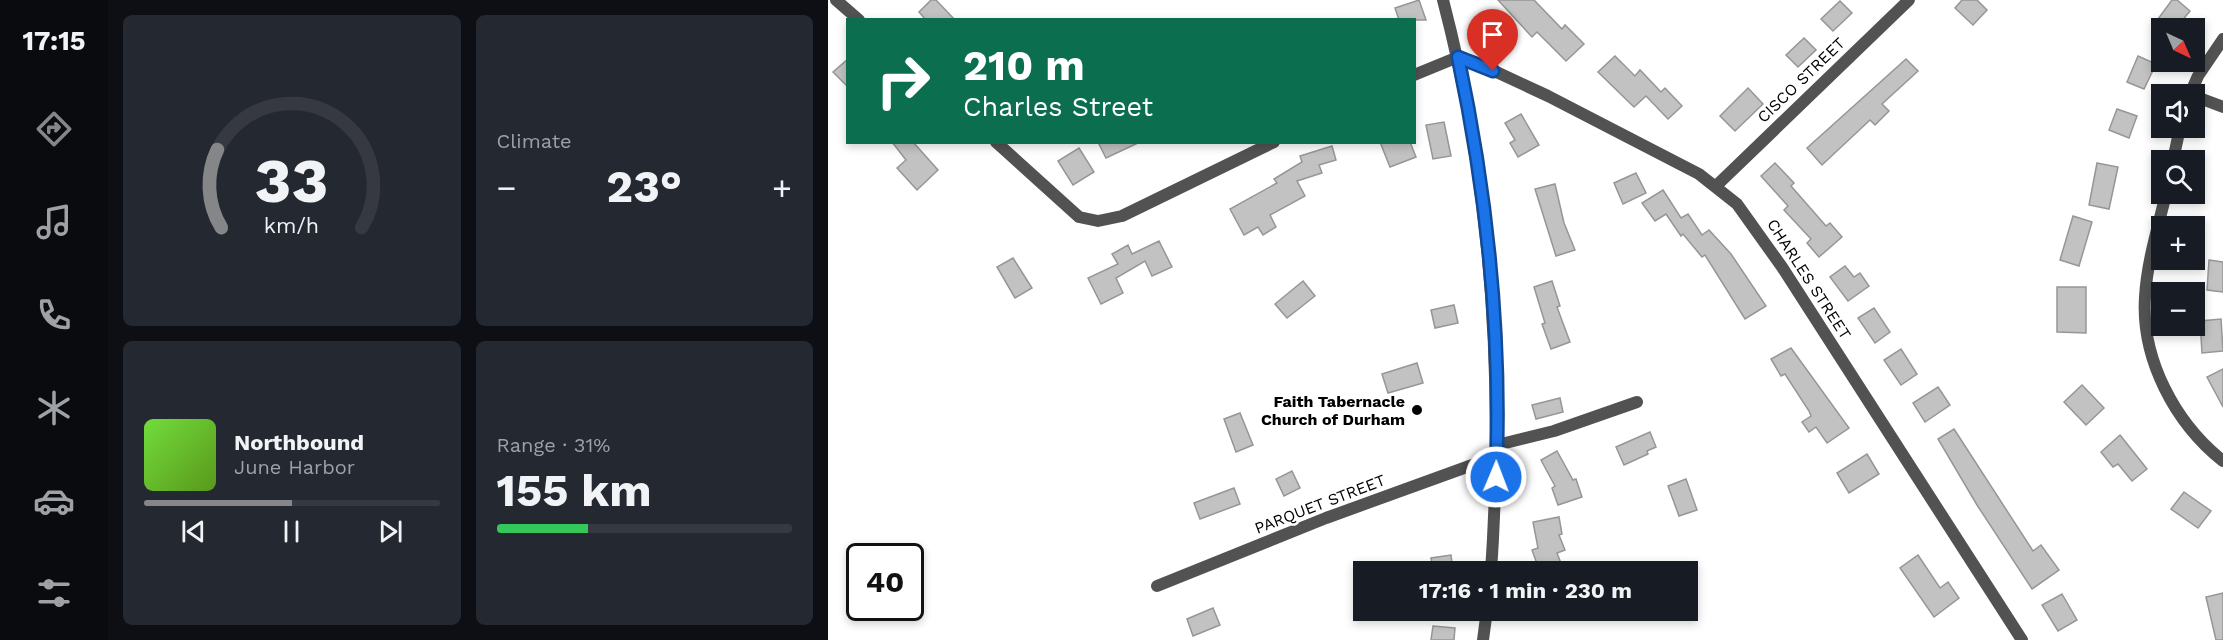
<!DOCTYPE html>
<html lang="en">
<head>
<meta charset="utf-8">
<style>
	body { margin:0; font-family:"Work Sans",sans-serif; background:#242831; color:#f1f3f6; height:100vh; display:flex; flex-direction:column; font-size:22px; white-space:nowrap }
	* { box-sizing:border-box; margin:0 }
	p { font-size:20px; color:#9ea1a6 }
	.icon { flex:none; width:33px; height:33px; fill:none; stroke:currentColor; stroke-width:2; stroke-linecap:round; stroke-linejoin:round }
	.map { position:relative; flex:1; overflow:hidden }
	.sheet { display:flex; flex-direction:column; gap:15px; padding:15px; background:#0d0f14; width:720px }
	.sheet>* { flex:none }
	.hud { position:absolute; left:18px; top:18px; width:570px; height:126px; border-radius:0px; box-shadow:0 3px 9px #0003; background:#0b6e4f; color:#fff; overflow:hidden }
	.needle { width:39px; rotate:136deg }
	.buttons { position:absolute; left:1323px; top:18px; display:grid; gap:12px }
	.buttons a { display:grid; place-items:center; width:54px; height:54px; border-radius:0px; background:#171b24; box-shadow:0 3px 9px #0003; font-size:30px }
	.speed { position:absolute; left:18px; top:543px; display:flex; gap:12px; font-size:30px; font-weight:700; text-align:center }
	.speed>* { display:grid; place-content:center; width:78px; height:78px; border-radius:50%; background:#171b24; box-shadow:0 3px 9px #0003; line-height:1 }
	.speed .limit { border:3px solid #111; border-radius:9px; background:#fff; color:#111 }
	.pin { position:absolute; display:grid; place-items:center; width:51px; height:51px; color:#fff; margin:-62px -26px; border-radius:50% 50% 50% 0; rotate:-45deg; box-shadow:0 0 6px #0007 }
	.pin .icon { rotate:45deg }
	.me { position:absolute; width:66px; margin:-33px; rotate:1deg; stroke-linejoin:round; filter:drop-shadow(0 0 4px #0008) }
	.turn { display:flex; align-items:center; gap:21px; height:126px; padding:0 18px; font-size:27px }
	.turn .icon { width:78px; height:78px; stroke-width:2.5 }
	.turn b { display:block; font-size:42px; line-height:51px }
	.big { font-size:45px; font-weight:700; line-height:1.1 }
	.sheet .tile { flex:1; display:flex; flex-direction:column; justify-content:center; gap:9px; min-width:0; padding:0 21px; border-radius:9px; background:#242831 }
	.sheet .dial { align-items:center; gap:0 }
	.dial svg { height:156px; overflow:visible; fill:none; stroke:#363941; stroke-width:7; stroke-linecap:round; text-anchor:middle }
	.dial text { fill:#f1f3f6; stroke:none }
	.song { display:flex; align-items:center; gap:18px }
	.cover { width:72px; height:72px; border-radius:9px; background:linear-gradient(135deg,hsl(100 70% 55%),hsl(90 70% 35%)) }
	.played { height:6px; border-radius:3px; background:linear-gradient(90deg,#858687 50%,#363941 50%) }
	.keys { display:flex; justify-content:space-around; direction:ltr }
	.heat { display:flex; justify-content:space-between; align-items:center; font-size:33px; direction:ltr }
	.charge { height:9px; border-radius:4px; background:linear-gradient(90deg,#34c759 31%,#363941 0) }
	.sheet .tiles { flex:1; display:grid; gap:15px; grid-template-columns:repeat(2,1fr) }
	.trip { position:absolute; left:525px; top:561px; width:345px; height:60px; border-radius:0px; background:#171b24; box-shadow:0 3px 9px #0003; font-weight:700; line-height:60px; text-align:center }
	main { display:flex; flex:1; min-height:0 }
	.tabs { display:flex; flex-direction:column; width:108px; justify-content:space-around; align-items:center; background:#090b0e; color:#9ea1a6 }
	.tabs .icon { width:42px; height:42px }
	.tabs .active { color:#858687 }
	.tabs b { font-size:27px; color:#f1f3f6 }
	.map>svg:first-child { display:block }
	.building { fill:#c2c2c2; stroke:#969696; stroke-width:1.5 }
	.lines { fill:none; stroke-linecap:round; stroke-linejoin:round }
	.minor { stroke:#525252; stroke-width:12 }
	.tertiary { stroke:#525252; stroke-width:12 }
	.route-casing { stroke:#114b97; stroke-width:15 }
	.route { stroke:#1a73e8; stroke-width:10 }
	.poi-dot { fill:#000; stroke:#fff; stroke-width:2 }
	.labels { text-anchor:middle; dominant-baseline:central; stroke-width:5; stroke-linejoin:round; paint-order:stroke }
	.street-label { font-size:16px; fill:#000; stroke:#fff }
	.poi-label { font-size:16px; font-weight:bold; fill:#000; stroke:#fff; text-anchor:end }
</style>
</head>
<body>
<main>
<nav class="tabs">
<b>17:15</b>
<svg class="icon active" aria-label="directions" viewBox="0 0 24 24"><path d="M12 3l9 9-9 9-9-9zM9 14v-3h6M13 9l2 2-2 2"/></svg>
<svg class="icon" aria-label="music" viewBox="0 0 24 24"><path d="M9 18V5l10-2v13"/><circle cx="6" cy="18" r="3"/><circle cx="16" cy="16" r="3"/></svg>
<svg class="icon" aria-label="phone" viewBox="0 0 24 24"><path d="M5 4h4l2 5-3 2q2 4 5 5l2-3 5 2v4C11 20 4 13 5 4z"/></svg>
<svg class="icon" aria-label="climate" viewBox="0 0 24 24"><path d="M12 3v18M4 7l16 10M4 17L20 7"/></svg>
<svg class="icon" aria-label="car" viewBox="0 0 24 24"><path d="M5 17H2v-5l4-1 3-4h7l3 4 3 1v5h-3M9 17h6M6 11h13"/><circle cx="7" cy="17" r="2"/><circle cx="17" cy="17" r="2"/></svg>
<svg class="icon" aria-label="filters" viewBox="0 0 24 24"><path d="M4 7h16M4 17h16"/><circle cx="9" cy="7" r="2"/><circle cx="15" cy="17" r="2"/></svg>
</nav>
<section class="sheet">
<div class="tiles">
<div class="tile dial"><svg viewBox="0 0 100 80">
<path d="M14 69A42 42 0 1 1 86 69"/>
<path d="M14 69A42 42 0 0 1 12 29" stroke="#858687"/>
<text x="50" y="56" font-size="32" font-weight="700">33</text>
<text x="50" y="72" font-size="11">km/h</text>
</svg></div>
<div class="tile"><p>Climate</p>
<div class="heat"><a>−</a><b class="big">23°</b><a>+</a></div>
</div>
<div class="tile">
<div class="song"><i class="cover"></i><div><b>Northbound</b><p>June Harbor</p></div></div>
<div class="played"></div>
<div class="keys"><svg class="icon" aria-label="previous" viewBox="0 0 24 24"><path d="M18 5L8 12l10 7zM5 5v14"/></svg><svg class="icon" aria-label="pause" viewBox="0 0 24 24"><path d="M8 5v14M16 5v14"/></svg><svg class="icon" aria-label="next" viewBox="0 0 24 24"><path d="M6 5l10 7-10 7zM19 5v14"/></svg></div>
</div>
<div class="tile"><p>Range · 31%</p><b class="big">155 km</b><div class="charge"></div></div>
</div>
</section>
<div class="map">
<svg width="1395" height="640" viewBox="0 0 1395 640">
	<rect width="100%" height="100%" fill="#fff"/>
	<!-- building -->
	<g class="building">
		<polygon points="103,0 108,0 127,20 98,20 91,12"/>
		<polygon points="591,0 598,20 571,20 567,8"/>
		<polygon points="670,0 706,0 734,29 737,25 756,44 738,61 709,32 704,37"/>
		<polygon points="1134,0 1149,0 1159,10 1145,25 1127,8"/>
		<polygon points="1344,0 1349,0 1362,11 1348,28 1334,28 1327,23"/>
		<polygon points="1012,1 1024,13 1005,31 993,19"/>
		<polygon points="976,38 988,50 970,67 958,55"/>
		<polygon points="787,56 807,76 812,70 833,92 837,88 854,106 840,119 818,96 806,107 770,72"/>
		<polygon points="1310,56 1328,64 1316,89 1299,82"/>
		<polygon points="20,59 20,87 5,72"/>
		<polygon points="1078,59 1090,71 1054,104 1061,111 1047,125 1042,120 994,165 979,148"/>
		<polygon points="920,88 935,104 907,131 892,116"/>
		<polygon points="1289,109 1309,116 1301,138 1281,130"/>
		<polygon points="693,114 711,145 690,157 682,143 687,140 677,123"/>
		<polygon points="616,122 623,156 605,159 598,125"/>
		<polygon points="64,142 85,142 110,170 89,190 69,168 78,160"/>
		<polygon points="270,142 312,142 278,158"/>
		<polygon points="552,142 582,142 588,157 562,167"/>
		<polygon points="504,146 508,160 491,165 494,173 469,181 477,196 442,215 448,227 435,235 430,227 416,235 402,209 449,183 446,179 474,162 472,156"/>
		<polygon points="251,148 266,172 245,185 230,161"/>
		<polygon points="947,163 966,183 963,186 998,226 1002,223 1014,237 991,257 979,243 983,239 956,210 960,206 933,176"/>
		<polygon points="1269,163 1290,167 1281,209 1261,205"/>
		<polygon points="808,173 818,193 795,204 786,183"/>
		<polygon points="727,184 736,223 747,250 728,256 707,189"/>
		<polygon points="835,190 853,218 860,214 874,235 881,230 903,254 938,306 917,319 877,255 874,257 855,234 853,236 838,214 827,221 814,203"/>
		<polygon points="1245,216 1264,222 1251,266 1232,260"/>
		<polygon points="331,241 344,267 324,276 317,261 288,278 295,293 273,304 260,278 290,264 284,254 300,245 304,254"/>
		<polygon points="185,258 204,288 187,298 169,267"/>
		<polygon points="1381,260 1395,262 1395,292 1379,290"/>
		<polygon points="1017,266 1026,277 1032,273 1041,286 1020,301 1002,277"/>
		<polygon points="475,281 487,296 459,318 447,304"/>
		<polygon points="724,281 732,306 729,307 742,342 723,349 714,324 717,323 706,287"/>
		<polygon points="1229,287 1258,287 1258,333 1229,332"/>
		<polygon points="626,305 630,323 607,328 603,310"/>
		<polygon points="1046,308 1062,332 1047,343 1030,318"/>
		<polygon points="1393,319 1395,351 1374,353 1372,321"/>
		<polygon points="963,348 1021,428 999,443 988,427 981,432 974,422 983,416 981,411 957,374 953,376 943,359"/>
		<polygon points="1073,349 1089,374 1073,385 1056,360"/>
		<polygon points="589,363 595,383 560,393 554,374"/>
		<polygon points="1395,369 1395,407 1379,377"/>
		<polygon points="1254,385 1276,408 1258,425 1236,402"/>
		<polygon points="1110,387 1122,405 1097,422 1085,403"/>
		<polygon points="732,398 735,412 708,419 704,405"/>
		<polygon points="412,413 425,445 408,452 396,419"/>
		<polygon points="1126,429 1205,551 1213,545 1231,570 1204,589 1149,505 1110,439"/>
		<polygon points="822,432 828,447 819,451 820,454 796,465 788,447"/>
		<polygon points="1292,435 1319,469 1304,481 1290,464 1285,467 1273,452"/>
		<polygon points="729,451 745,480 748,479 754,497 730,505 724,488 727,486 713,460"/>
		<polygon points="1039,454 1051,474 1021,493 1009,473"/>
		<polygon points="464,471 472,488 456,496 448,479"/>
		<polygon points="858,479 869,510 851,516 840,486"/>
		<polygon points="406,488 412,504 372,519 366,503"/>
		<polygon points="1356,492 1383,511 1370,528 1343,509"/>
		<polygon points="731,517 734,534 731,535 737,550 729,553 734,566 712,572 704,550 710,548 705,522"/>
		<polygon points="623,555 625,572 605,572 603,558"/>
		<polygon points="1090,555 1112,588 1120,582 1131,598 1106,617 1072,568"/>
		<polygon points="1395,593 1395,640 1388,640 1378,597"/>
		<polygon points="1234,594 1249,620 1230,631 1214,605"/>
		<polygon points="385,608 392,625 365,636 359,619"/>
		<polygon points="605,626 627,628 626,640 603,640"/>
	</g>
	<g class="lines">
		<!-- minor -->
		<g class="minor">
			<polyline points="8,0 31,20"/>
			<polyline points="586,75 630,57 647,62 720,96 871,174 909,204 954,267 1194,640"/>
			<polyline points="1362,94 1370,76 1395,39"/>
			<polyline points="1366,96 1395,107"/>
			<polyline points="168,142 251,217 270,221 294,216 446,142"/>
			<polyline points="1345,160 1352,128"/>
			<polyline points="888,186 1081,0"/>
			<path d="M1338,194C1330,227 1319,262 1317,297C1313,359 1347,423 1395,461"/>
			<polyline points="669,445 726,431 809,402"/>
			<polyline points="329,586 498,518 669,456"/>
		</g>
		<!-- tertiary -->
		<g class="tertiary">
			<path d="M615,0C664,187 676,379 663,572"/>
			<polyline points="655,640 659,610"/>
		</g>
	</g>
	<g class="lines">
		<!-- route casing -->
		<g class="route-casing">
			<path id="route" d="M665,71L630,57C659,194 674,337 668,477"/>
		</g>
		<!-- route -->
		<use href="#route" class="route"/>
	</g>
	<!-- markers -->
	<circle class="poi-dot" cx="589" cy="410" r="6"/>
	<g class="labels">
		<!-- street labels -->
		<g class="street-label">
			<text transform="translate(973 80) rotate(-44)">CISCO STREET</text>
			<text transform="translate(981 279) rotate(57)">CHARLES STREET</text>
			<text transform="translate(492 504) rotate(-21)">PARQUET STREET</text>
		</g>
		<!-- poi labels -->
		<g class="poi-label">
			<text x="577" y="401">Faith Tabernacle<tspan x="577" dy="18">Church of Durham</tspan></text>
		</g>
	</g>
</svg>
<div class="buttons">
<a><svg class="needle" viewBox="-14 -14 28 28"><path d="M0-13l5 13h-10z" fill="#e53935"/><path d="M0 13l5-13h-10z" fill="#9ea1a6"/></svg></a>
<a><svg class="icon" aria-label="sound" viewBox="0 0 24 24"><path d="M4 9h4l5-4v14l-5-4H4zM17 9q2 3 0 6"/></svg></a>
<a><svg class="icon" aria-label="search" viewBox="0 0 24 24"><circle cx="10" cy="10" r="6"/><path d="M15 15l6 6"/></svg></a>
<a>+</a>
<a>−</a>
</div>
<div class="speed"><div class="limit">40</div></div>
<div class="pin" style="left:665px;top:71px;background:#d93025"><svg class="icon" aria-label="arrive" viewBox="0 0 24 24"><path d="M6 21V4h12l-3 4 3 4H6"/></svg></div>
<svg class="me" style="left:668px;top:477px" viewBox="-20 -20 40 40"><circle r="17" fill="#1a73e8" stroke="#fff" stroke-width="3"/><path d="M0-11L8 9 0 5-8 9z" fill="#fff"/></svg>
<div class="trip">17:16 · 1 min · 230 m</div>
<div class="hud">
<div class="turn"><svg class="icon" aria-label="right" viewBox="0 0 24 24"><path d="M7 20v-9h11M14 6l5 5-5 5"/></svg><div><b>210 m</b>Charles Street</div></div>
</div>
</div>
</main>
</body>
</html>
